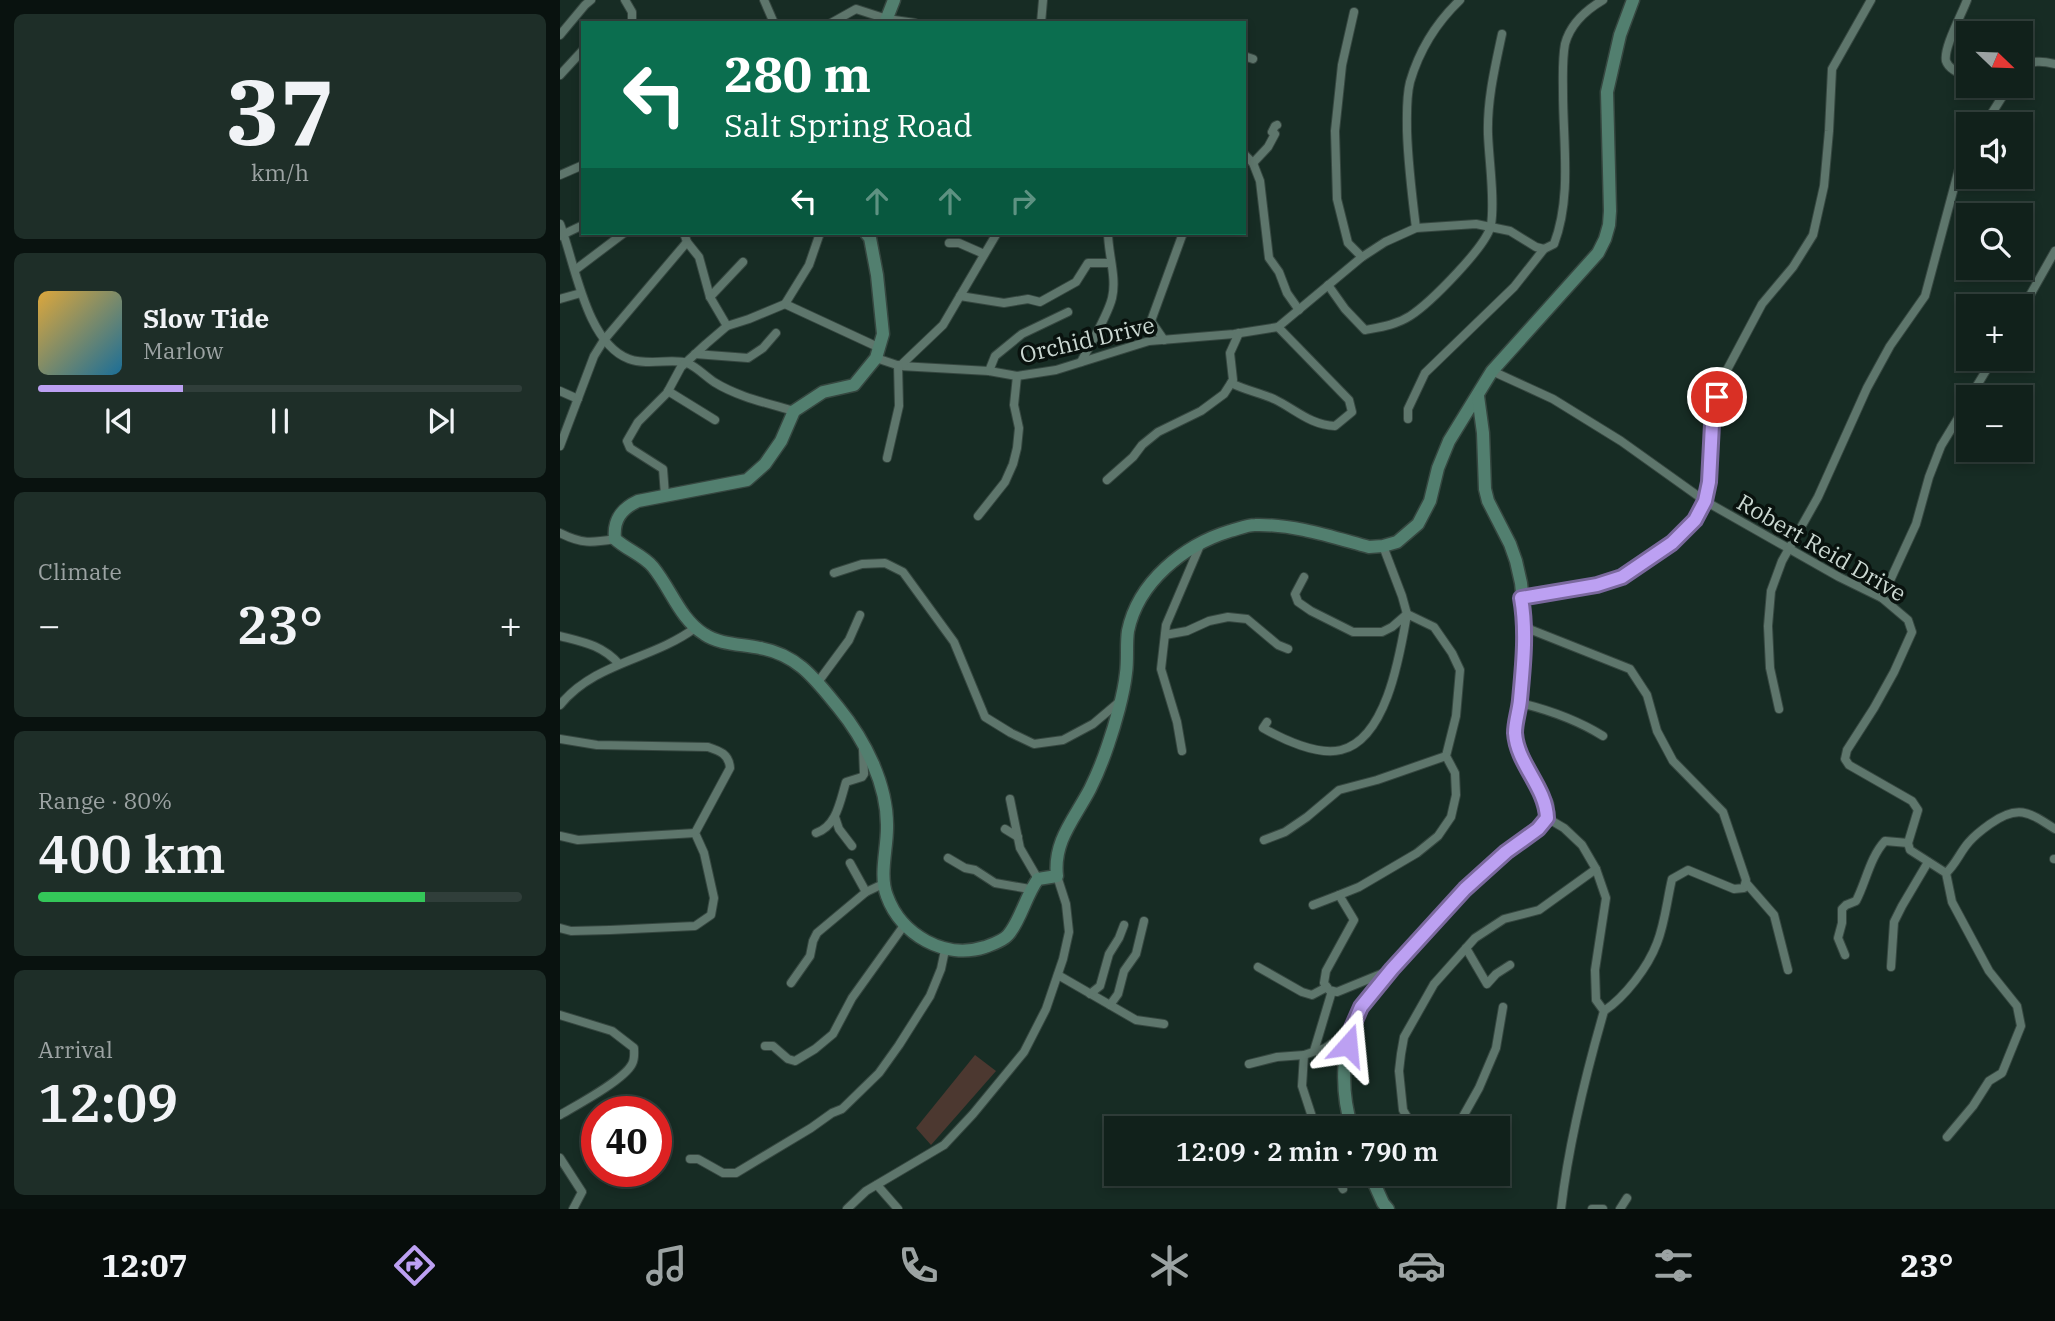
<!DOCTYPE html>
<html lang="en">
<head>
<meta charset="utf-8">
<style>
	body { margin:0; font-family:"IBM Plex Serif",serif; background:#1e2e28; color:#f1f3f6; height:100vh; display:flex; flex-direction:column; font-size:26px; white-space:nowrap }
	* { box-sizing:border-box; margin:0 }
	p { font-size:23px; color:#9ca3a3 }
	.icon { flex:none; width:38px; height:38px; fill:none; stroke:currentColor; stroke-width:2; stroke-linecap:round; stroke-linejoin:round }
	.map { position:relative; flex:1; overflow:hidden }
	.panel { display:flex; flex-direction:column; gap:14px; padding:14px; background:#09120f; width:560px }
	.panel>* { flex:none }
	.guide { position:absolute; left:21px; top:21px; width:665px; height:214px; border-radius:0px; box-shadow:0 4px 10px #0003,0 0 0 2px #303e3a; background:#0b6e4f; color:#fff; overflow:hidden }
	.needle { width:46px; rotate:113deg }
	.fabs { position:absolute; left:1396px; top:21px; display:grid; gap:14px }
	.fabs a { display:grid; place-items:center; width:77px; height:77px; border-radius:0px; background:#11211b; box-shadow:0 4px 10px #0003,0 0 0 2px #303e3a; font-size:35px }
	.speed { position:absolute; left:21px; top:1096px; display:flex; gap:14px; font-size:35px; font-weight:700; text-align:center }
	.speed>* { display:grid; place-content:center; width:91px; height:91px; border-radius:50%; background:#11211b; box-shadow:0 4px 10px #0003,0 0 0 2px #303e3a; line-height:1 }
	.speed .limit { border:10px solid #d22; background:#fff; color:#111 }
	.pin { position:absolute; display:grid; place-items:center; width:60px; height:60px; color:#fff; margin:-30px; border:4px solid #fff; border-radius:50%; box-shadow:0 2px 7px #0007 }
	.me { position:absolute; width:77px; margin:-38px; rotate:18deg; stroke-linejoin:round; filter:drop-shadow(0 0 5px #0008) }
	.turn { display:flex; align-items:center; gap:24px; height:147px; padding:0 28px; font-size:32px }
	.turn .icon { width:91px; height:91px; stroke-width:2.5 }
	.turn b { display:block; font-size:49px; line-height:60px }
	.lanes { display:flex; align-items:center; height:66px; padding:0 28px; background:#0003; justify-content:center; gap:35px; direction:ltr }
	.lanes .off { opacity:.35 }
	.big { font-size:52px; font-weight:600; line-height:1.1 }
	.panel .card { flex:1; display:flex; flex-direction:column; justify-content:center; gap:10px; min-width:0; padding:0 24px; border-radius:10px; background:#1e2e28 }
	.panel .dial { align-items:center; gap:0 }
	.dial b { font-size:91px; line-height:1 }
	.song { display:flex; align-items:center; gap:21px }
	.cover { width:84px; height:84px; border-radius:10px; background:linear-gradient(135deg,hsl(40 70% 55%),hsl(200 70% 35%)) }
	.played { height:7px; border-radius:4px; background:linear-gradient(90deg,#bca0f2 30%,#303e3a 30%) }
	.keys { display:flex; justify-content:space-around; direction:ltr }
	.heat { display:flex; justify-content:space-between; align-items:center; font-size:38px; direction:ltr }
	.charge { height:10px; border-radius:5px; background:linear-gradient(90deg,#34c759 80%,#303e3a 0) }
	.trip { position:absolute; left:544px; top:1116px; width:406px; height:70px; border-radius:0px; background:#11211b; box-shadow:0 4px 10px #0003,0 0 0 2px #303e3a; font-weight:600; line-height:70px; text-align:center }
	.tabs { display:flex; height:112px; justify-content:space-around; align-items:center; background:#070d0b; color:#9ca3a3 }
	.tabs .icon { width:49px; height:49px }
	.tabs .current { color:#bca0f2 }
	.tabs b { font-size:32px; color:#f1f3f6 }
	main { display:flex; flex:1; min-height:0 }
	.map>svg:first-child { display:block }
	.green { fill:#4c3830 }
	.lines { fill:none; stroke-linecap:round; stroke-linejoin:round }
	.street-casing { stroke:#364740; stroke-width:10 }
	.secondary-casing { stroke:#364740; stroke-width:15 }
	.street { stroke:#5e766c; stroke-width:8 }
	.secondary { stroke:#527f6f; stroke-width:12 }
	.route-casing { stroke:#7a689d; stroke-width:18 }
	.route { stroke:#bca0f2; stroke-width:12 }
	.labels { text-anchor:middle; dominant-baseline:central; stroke-width:7; stroke-linejoin:round; paint-order:stroke }
	.street-label { font-size:23px; fill:#cbd8d2; stroke:#09120e }
</style>
</head>
<body>
<main>
<section class="panel">
<div class="card dial"><b>37</b><p>km/h</p></div>
<div class="card">
<div class="song"><i class="cover"></i><div><b>Slow Tide</b><p>Marlow</p></div></div>
<div class="played"></div>
<div class="keys"><svg class="icon" aria-label="previous" viewBox="0 0 24 24"><path d="M18 5L8 12l10 7zM5 5v14"/></svg><svg class="icon" aria-label="pause" viewBox="0 0 24 24"><path d="M8 5v14M16 5v14"/></svg><svg class="icon" aria-label="next" viewBox="0 0 24 24"><path d="M6 5l10 7-10 7zM19 5v14"/></svg></div>
</div>
<div class="card"><p>Climate</p>
<div class="heat"><a>−</a><b class="big">23°</b><a>+</a></div>
</div>
<div class="card"><p>Range · 80%</p><b class="big">400 km</b><div class="charge"></div></div>
<div class="card"><p>Arrival</p><b class="big">12:09</b></div>
</section>
<div class="map">
<svg width="1495" height="1209" viewBox="0 0 1495 1209">
	<rect width="100%" height="100%" fill="#172c24"/>
	<!-- green -->
	<polygon class="green" points="415,1055 436,1071 371,1145 356,1128"/>
	<g class="lines">
		<!-- street casing -->
		<g class="street-casing">
			<g id="street">
				<polyline points="65,0 72,12 72,23"/>
				<polyline points="204,0 214,23"/>
				<path d="M1407,0C1402,14 1383,48 1386,61C1389,70 1401,74 1409,78"/>
				<polyline points="794,12 782,65 780,84 775,131 777,199 788,243 802,257"/>
				<polyline points="271,23 296,9 327,19 355,23"/>
				<polyline points="481,23 483,0"/>
				<polyline points="0,35 25,5 31,0"/>
				<polyline points="684,56 693,59"/>
				<path d="M1461,70C1470,59 1483,61 1495,64"/>
				<polyline points="0,75 23,50"/>
				<polyline points="1432,86 1447,89"/>
				<polyline points="1425,124 1449,86"/>
				<polyline points="684,154 693,163 700,181 709,258 719,272 727,293 739,310"/>
				<polyline points="693,163 708,147 715,134 712,132 715,126 717,125"/>
				<polyline points="0,175 23,165"/>
				<path d="M0,224C15,263 26,343 69,359C88,366 114,358 127,363C137,367 145,376 154,382C178,397 207,403 234,411"/>
				<path d="M856,228C852,196 848,163 847,131C847,114 846,98 850,82C859,51 877,22 900,0"/>
				<polyline points="124,233 127,242 139,257 150,297 167,326"/>
				<polyline points="0,236 23,225"/>
				<polyline points="389,243 399,243 424,254"/>
				<polyline points="15,270 64,233"/>
				<path d="M768,285L785,309L805,330C821,327 836,325 850,316C870,303 927,246 931,225C935,199 929,161 928,134C927,100 935,67 942,34"/>
				<polyline points="400,296 444,303 468,299 480,302 516,282 528,263 551,263"/>
				<polyline points="150,297 183,262"/>
				<polyline points="0,299 21,293"/>
				<polyline points="225,304 320,348"/>
				<polyline points="1461,311 1495,251"/>
				<polyline points="604,340 591,321 623,233"/>
				<polyline points="1461,348 1466,351"/>
				<polyline points="135,354 188,358 203,348 216,333"/>
				<path d="M316,358L340,366L429,371L457,376L496,370L589,341L674,334L718,327L802,257L825,242L856,228L916,224L950,231L976,247L984,249L994,244C1012,197 1003,143 1003,93C1003,78 1002,60 1005,44C1010,25 1026,10 1043,0"/>
				<path d="M521,362C530,345 548,315 552,298C557,278 548,253 548,233"/>
				<polyline points="340,366 383,325 437,233"/>
				<polyline points="429,371 435,356 462,334 508,312"/>
				<polyline points="932,371 993,399 1061,441 1145,501 1279,577 1322,598 1348,620 1352,632 1334,672 1314,708 1287,750 1285,759 1289,765 1352,801 1358,810 1348,843 1350,850 1386,873 1392,902 1429,971 1457,1006 1461,1026 1442,1073 1429,1081 1413,1106 1387,1137"/>
				<path d="M671,383C685,390 700,393 714,399C735,409 750,425 775,426L792,412L789,400L718,327"/>
				<polyline points="0,391 18,399"/>
				<polyline points="108,391 155,420"/>
				<polyline points="1410,397 1433,359"/>
				<polyline points="848,419 848,409 865,373 954,287 984,249"/>
				<polyline points="0,446 34,356 44,340 127,242"/>
				<polyline points="327,458 339,406 338,365"/>
				<polyline points="547,480 573,457 582,445 598,432 641,411 664,394 673,380 670,353 679,333"/>
				<polyline points="105,495 103,469 70,448 67,441 78,422 107,393 121,367 146,344 167,326 189,319 225,304 249,265 260,233"/>
				<polyline points="418,516 445,482 453,464 457,448 459,428 454,405 457,376"/>
				<path d="M0,533C22,544 31,543 55,539"/>
				<polyline points="823,546 842,596 847,614 874,627 892,653 900,670 896,716 886,756 895,773 896,795 891,817 878,836 857,853 799,887 779,895 794,920 766,971 764,983 769,990 777,992 826,972"/>
				<polyline points="274,573 302,564 325,563 343,572 394,642 425,717 451,733 474,744 503,740 533,724 559,702"/>
				<polyline points="961,598 1037,585 1062,577 1112,543 1135,520 1145,501 1149,482 1152,424 1157,397 1168,368 1202,304 1233,267 1253,235 1264,186 1269,131 1272,69 1311,0"/>
				<polyline points="1322,598 1356,524 1369,477 1381,446 1409,400"/>
				<path d="M964,627L1070,669L1087,695L1097,731L1113,761L1163,812L1186,880L1184,888L1174,889L1128,870L1112,879C1107,900 1105,923 1097,943C1088,967 1065,997 1044,1011"/>
				<polyline points="605,635 627,631 649,621 668,617 687,619 718,645 728,649"/>
				<path d="M0,636C23,642 42,645 59,664"/>
				<polyline points="258,682 289,640 300,615"/>
				<path d="M960,703C989,710 1017,720 1043,736"/>
				<path d="M0,705C35,662 92,660 135,628"/>
				<polyline points="1219,709 1210,668 1208,626 1211,591 1222,561 1258,497 1307,388 1330,346 1365,296 1400,165 1409,150"/>
				<path d="M707,722L703,728C722,739 758,756 781,750C827,739 840,654 847,614L832,627L822,632H793L751,611L738,602L735,594L744,577"/>
				<path d="M0,739L37,745L148,747C160,751 169,754 170,768L135,833L144,853L154,898L151,915L135,926L50,930L11,931L0,928"/>
				<polyline points="622,751 617,722 601,669 606,625 641,543"/>
				<polyline points="450,799 460,848 478,879"/>
				<polyline points="275,817 279,829 292,846"/>
				<path d="M987,818L1004,828L1022,845L1036,869L1046,898L1035,970L1036,1000L1044,1011C1025,1077 1009,1141 1001,1209"/>
				<polyline points="445,829 458,837"/>
				<path d="M256,833C277,826 280,801 286,782L302,777L304,774L303,749"/>
				<polyline points="0,836 18,840 135,833"/>
				<polyline points="704,840 725,832 747,817 779,790 817,780 886,756"/>
				<polyline points="388,858 405,868 415,870 435,883 470,889"/>
				<polyline points="1494,859 1495,859"/>
				<polyline points="290,863 306,892"/>
				<path d="M1386,873C1396,864 1400,852 1409,842C1415,835 1423,829 1430,824C1458,804 1469,812 1495,829"/>
				<polyline points="1187,884 1214,915 1228,970"/>
				<polyline points="753,905 779,895"/>
				<polyline points="906,948 927,984 936,974 950,965"/>
				<path d="M1285,955L1278,938L1282,923V909L1286,905L1296,901C1306,882 1310,857 1325,841L1348,843"/>
				<polyline points="698,967 742,992 752,995 767,987"/>
				<polyline points="1331,967 1334,922 1342,906 1368,862"/>
				<polyline points="498,975 576,1020 604,1024"/>
				<polyline points="231,983 250,956 253,941 257,933 306,892 323,884"/>
				<polyline points="530,994 540,986 549,954 559,938 564,925"/>
				<polyline points="550,1005 558,994 564,971 576,954 584,921"/>
				<path d="M0,1015L52,1031L74,1048C74,1053 75,1059 72,1064C64,1080 17,1105 0,1115"/>
				<polyline points="205,1046 213,1046 228,1059 235,1061 255,1049 273,1034 292,998 345,924"/>
				<polyline points="754,1051 772,991"/>
				<polyline points="744,1055 742,1086 756,1129"/>
				<polyline points="689,1064 717,1057 744,1055 765,1048 791,1030"/>
				<polyline points="854,1129 843,1110 839,1071 841,1054 844,1037 874,984 915,938 944,919 979,910 1036,869"/>
				<polyline points="896,1129 919,1088 936,1048 943,1007"/>
				<polyline points="0,1158 22,1192 13,1209"/>
				<polyline points="130,1159 138,1159 163,1173 176,1173 251,1128 272,1113 282,1109 319,1073 339,1045 370,996 381,969 385,950"/>
				<polyline points="776,1174 783,1189"/>
				<polyline points="317,1185 338,1209"/>
				<polyline points="287,1209 306,1191 384,1145 413,1114 464,1052 486,1009 503,959 509,932 506,904 497,876"/>
				<polyline points="1032,1209 1043,1209"/>
				<polyline points="1060,1209 1067,1198"/>
			</g>
		</g>
		<!-- secondary casing -->
		<g class="secondary-casing">
			<g id="secondary">
				<polyline points="325,23 334,0"/>
				<path d="M306,233L310,238L317,275L323,334L316,358L294,385L263,392L234,411L221,441L205,464L187,480L78,501C61,509 53,520 55,539C67,550 83,555 93,567C111,589 120,619 144,634C160,645 182,644 200,648C238,655 255,679 278,707C305,740 328,785 327,828C327,850 319,875 327,896C341,935 385,960 425,947C433,944 443,941 448,935C460,922 466,895 478,879L497,876C493,841 515,818 530,789C537,775 543,760 548,745C555,725 564,693 566,673C568,659 566,644 568,631C578,582 624,545 670,531C678,529 687,525 695,525C734,524 772,537 809,547L823,546L837,542L858,524L870,501L878,468L889,441L932,371L1038,253L1045,239L1049,225L1050,211L1047,92L1060,35L1073,0"/>
				<path d="M792,1129C780,1090 781,1045 800,1009C814,984 840,960 859,940C875,923 889,904 906,888C917,877 930,866 942,856C957,842 974,833 987,818V804L958,748L955,731L960,703L964,647V612L961,583L956,561L950,544L928,501L925,489L923,433L918,396"/>
				<polyline points="810,1174 823,1203 828,1209"/>
			</g>
		</g>
		<!-- street -->
		<use href="#street" class="street"/>
		<!-- secondary -->
		<use href="#secondary" class="secondary"/>
	</g>
	<g class="lines">
		<!-- route casing -->
		<g class="route-casing">
			<path id="route" d="M788,1045L791,1030L801,1007L832,969L905,889L946,852L978,829L987,818C986,787 957,764 955,733C955,722 959,711 960,700C963,667 967,631 961,598L1037,585L1062,577L1112,543L1135,520L1145,501L1149,482L1152,424L1157,397"/>
		</g>
		<!-- route -->
		<use href="#route" class="route"/>
	</g>
	<g class="labels">
		<!-- street labels -->
		<g class="street-label">
			<text transform="translate(527 339) rotate(-13)">Orchid Drive</text>
			<text transform="translate(1262 547) rotate(30)">Robert Reid Drive</text>
		</g>
	</g>
</svg>
<div class="fabs">
<a><svg class="needle" viewBox="-14 -14 28 28"><path d="M0-13l5 13h-10z" fill="#e53935"/><path d="M0 13l5-13h-10z" fill="#9ca3a3"/></svg></a>
<a><svg class="icon" aria-label="sound" viewBox="0 0 24 24"><path d="M4 9h4l5-4v14l-5-4H4zM17 9q2 3 0 6"/></svg></a>
<a><svg class="icon" aria-label="search" viewBox="0 0 24 24"><circle cx="10" cy="10" r="6"/><path d="M15 15l6 6"/></svg></a>
<a>+</a>
<a>−</a>
</div>
<div class="speed"><div class="limit">40</div></div>
<div class="pin" style="left:1157px;top:397px;background:#d93025"><svg class="icon" aria-label="arrive" viewBox="0 0 24 24"><path d="M6 21V4h12l-3 4 3 4H6"/></svg></div>
<svg class="me" style="left:788px;top:1045px" viewBox="-20 -20 40 40"><path d="M0-17L14 15 0 8-14 15z" fill="#bca0f2" stroke="#fff" stroke-width="4"/></svg>
<div class="trip">12:09 · 2 min · 790 m</div>
<div class="guide">
<div class="turn"><svg class="icon" aria-label="left" viewBox="0 0 24 24"><path d="M17 20v-9H6M10 6l-5 5 5 5"/></svg><div><b>280 m</b>Salt Spring Road</div></div>
<div class="lanes"><svg class="icon" aria-label="left" viewBox="0 0 24 24"><path d="M17 20v-9H6M10 6l-5 5 5 5"/></svg><svg class="icon off" aria-label="ahead" viewBox="0 0 24 24"><path d="M12 20V5M6 11l6-6 6 6"/></svg><svg class="icon off" aria-label="ahead" viewBox="0 0 24 24"><path d="M12 20V5M6 11l6-6 6 6"/></svg><svg class="icon off" aria-label="right" viewBox="0 0 24 24"><path d="M7 20v-9h11M14 6l5 5-5 5"/></svg></div>
</div>
</div>
</main>
<nav class="tabs">
<b>12:07</b>
<svg class="icon current" aria-label="directions" viewBox="0 0 24 24"><path d="M12 3l9 9-9 9-9-9zM9 14v-3h6M13 9l2 2-2 2"/></svg>
<svg class="icon" aria-label="music" viewBox="0 0 24 24"><path d="M9 18V5l10-2v13"/><circle cx="6" cy="18" r="3"/><circle cx="16" cy="16" r="3"/></svg>
<svg class="icon" aria-label="phone" viewBox="0 0 24 24"><path d="M5 4h4l2 5-3 2q2 4 5 5l2-3 5 2v4C11 20 4 13 5 4z"/></svg>
<svg class="icon" aria-label="climate" viewBox="0 0 24 24"><path d="M12 3v18M4 7l16 10M4 17L20 7"/></svg>
<svg class="icon" aria-label="car" viewBox="0 0 24 24"><path d="M5 17H2v-5l4-1 3-4h7l3 4 3 1v5h-3M9 17h6M6 11h13"/><circle cx="7" cy="17" r="2"/><circle cx="17" cy="17" r="2"/></svg>
<svg class="icon" aria-label="filters" viewBox="0 0 24 24"><path d="M4 7h16M4 17h16"/><circle cx="9" cy="7" r="2"/><circle cx="15" cy="17" r="2"/></svg>
<b>23°</b>
</nav>
</body>
</html>
